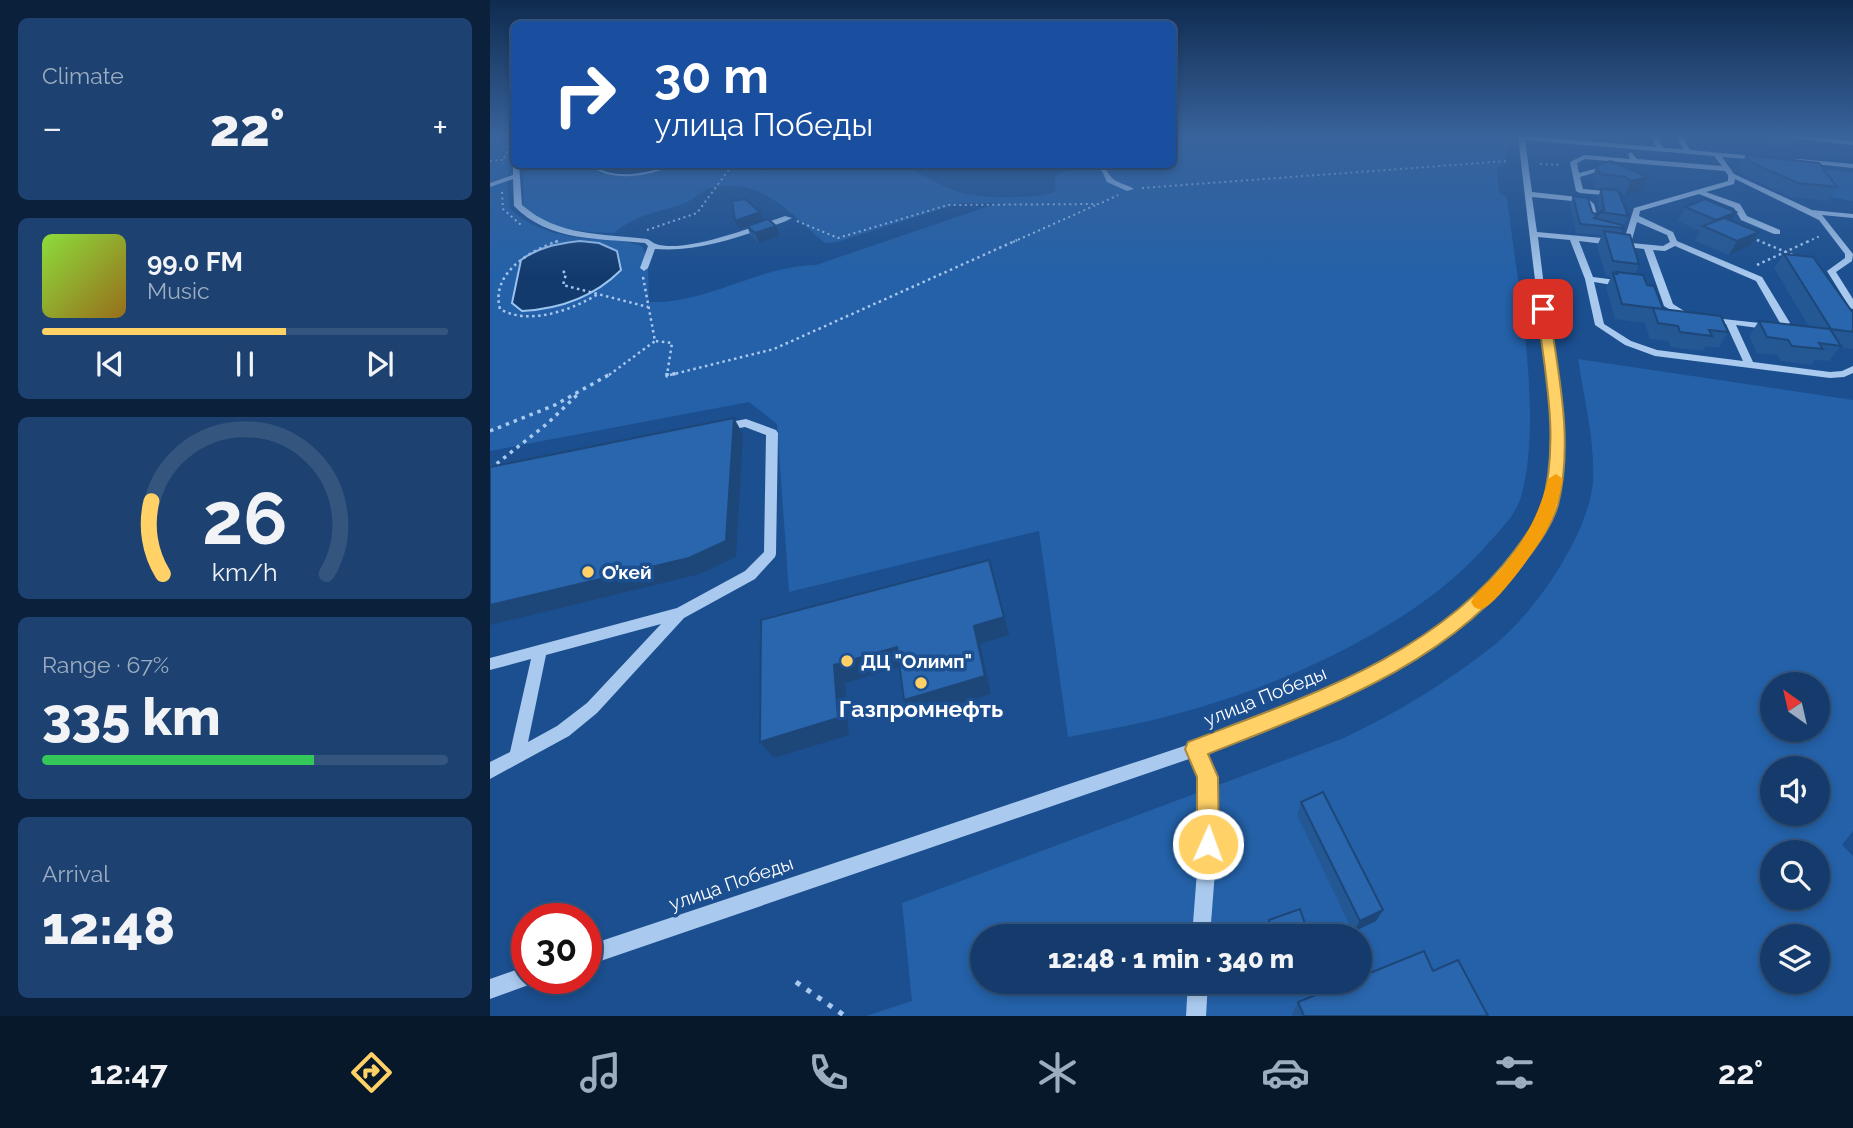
<!DOCTYPE html>
<html lang="en">
<head>
<meta charset="utf-8">
<style>
	body { margin:0; font-family:Raleway,sans-serif; background:#1d4271; color:#f1f3f6; height:100vh; display:flex; flex-direction:column; font-size:26px; white-space:nowrap }
	* { box-sizing:border-box; margin:0 }
	p { font-size:23px; color:#9dadc1 }
	.icon { flex:none; width:38px; height:38px; fill:none; stroke:currentColor; stroke-width:2; stroke-linecap:round; stroke-linejoin:round }
	.map { position:relative; flex:1; overflow:hidden }
	.side { display:flex; flex-direction:column; gap:18px; padding:18px; background:#0b203b; width:490px }
	.side>* { flex:none }
	.guide { position:absolute; left:21px; top:21px; width:665px; height:147px; border-radius:10px; box-shadow:0 4px 10px #0003,0 0 0 2px #33557e; background:#1a4fa0; color:#fff; overflow:hidden }
	.needle { width:46px; rotate:326deg }
	.buttons { position:absolute; left:1270px; top:672px; display:grid; gap:14px }
	.buttons a { display:grid; place-items:center; width:70px; height:70px; border-radius:50%; background:#143b6b; box-shadow:0 4px 10px #0003,0 0 0 2px #33557e; font-size:35px }
	.speed { position:absolute; left:21px; top:903px; display:flex; gap:14px; font-size:35px; font-weight:700; text-align:center }
	.speed>* { display:grid; place-content:center; width:91px; height:91px; border-radius:50%; background:#143b6b; box-shadow:0 4px 10px #0003,0 0 0 2px #33557e; line-height:1 }
	.speed .limit { border:10px solid #d22; background:#fff; color:#111 }
	.pin { position:absolute; display:grid; place-items:center; width:60px; height:60px; color:#fff; margin:-30px; border-radius:14px; box-shadow:0 4px 10px #0006 }
	.me { position:absolute; width:77px; margin:-38px; rotate:2deg; stroke-linejoin:round; filter:drop-shadow(0 0 5px #0008) }
	.turn { display:flex; align-items:center; gap:24px; height:147px; padding:0 28px; font-size:32px }
	.turn .icon { width:91px; height:91px; stroke-width:2.5 }
	.turn b { display:block; font-size:49px; line-height:60px }
	.big { font-size:52px; font-weight:800; line-height:1.1 }
	.side .widget { flex:1; display:flex; flex-direction:column; justify-content:center; gap:10px; min-width:0; padding:0 24px; border-radius:10px; background:#1d4271 }
	.side .dial { align-items:center; gap:0 }
	.dial svg { height:182px; overflow:visible; fill:none; stroke:#33557e; stroke-width:7; stroke-linecap:round; text-anchor:middle }
	.dial text { fill:#f1f3f6; stroke:none }
	.song { display:flex; align-items:center; gap:21px }
	.cover { width:84px; height:84px; border-radius:10px; background:linear-gradient(135deg,hsl(90 70% 55%),hsl(40 70% 35%)) }
	.played { height:7px; border-radius:4px; background:linear-gradient(90deg,#ffd166 60%,#33557e 60%) }
	.keys { display:flex; justify-content:space-around; direction:ltr }
	.heat { display:flex; justify-content:space-between; align-items:center; font-size:38px; direction:ltr }
	.charge { height:10px; border-radius:5px; background:linear-gradient(90deg,#34c759 67%,#33557e 0) }
	.trip { position:absolute; left:480px; top:924px; width:402px; height:70px; border-radius:35px; background:#143b6b; box-shadow:0 4px 10px #0003,0 0 0 2px #33557e; font-weight:800; line-height:70px; text-align:center }
	.tab-bar { display:flex; height:112px; justify-content:space-around; align-items:center; background:#08182b; color:#9dadc1 }
	.tab-bar .icon { width:49px; height:49px }
	.tab-bar .current { color:#ffd166 }
	.tab-bar b { font-size:32px; color:#f1f3f6 }
	main { display:flex; flex:1; min-height:0 }
	.map>svg:first-child { display:block }
	.green { fill:#2461a8; fill-rule:evenodd }
	.water { fill:#123a6d; stroke:#9cc4f0; stroke-width:2 }
	.lines { fill:none; stroke-linecap:round; stroke-linejoin:round }
	.path-far3 { stroke:#a9c9ee; stroke-width:2; stroke-dasharray:2 3.5; stroke-linecap:butt }
	.path-far2 { stroke:#a9c9ee; stroke-width:2.5; stroke-dasharray:2.5 3.5; stroke-linecap:butt }
	.path-far1 { stroke:#a9c9ee; stroke-width:3.5; stroke-dasharray:3.5 5; stroke-linecap:butt }
	.path { stroke:#a9c9ee; stroke-width:5; stroke-dasharray:5 8; stroke-linecap:butt }
	.minor { fill:#a9c9ee; fill-rule:evenodd }
	.wall { fill:#245895 }
	.shaded-wall { fill:#1d4779 }
	.building { fill:#2a66ad; stroke:#1d4779; stroke-width:2 }
	.route { fill:#ffd166; stroke:#a68842; stroke-width:2 }
	.slow { fill:#f59e0b }
	.poi-dot { fill:#ffd166; stroke:#1b4f8f; stroke-width:2.5 }
	.labels { text-anchor:middle; dominant-baseline:central; stroke-width:7; stroke-linejoin:round; paint-order:stroke }
	.poi-label { font-size:19px; font-weight:bold; fill:#fff; stroke:#1b4f8f; text-anchor:start }
	.street-label { font-size:19px; fill:#fff; stroke:#1b4f8f }
	.near-poi-label { font-size:23px; font-weight:bold; fill:#fff; stroke:#1b4f8f }
</style>
</head>
<body>
<main>
<section class="side">
<div class="widget"><p>Climate</p>
<div class="heat"><a>−</a><b class="big">22°</b><a>+</a></div>
</div>
<div class="widget">
<div class="song"><i class="cover"></i><div><b>99.0 FM</b><p>Music</p></div></div>
<div class="played"></div>
<div class="keys"><svg class="icon" aria-label="previous" viewBox="0 0 24 24"><path d="M18 5L8 12l10 7zM5 5v14"/></svg><svg class="icon" aria-label="pause" viewBox="0 0 24 24"><path d="M8 5v14M16 5v14"/></svg><svg class="icon" aria-label="next" viewBox="0 0 24 24"><path d="M6 5l10 7-10 7zM19 5v14"/></svg></div>
</div>
<div class="widget dial"><svg viewBox="0 0 100 80">
<path d="M14 69A42 42 0 1 1 86 69"/>
<path d="M14 69A42 42 0 0 1 9 37" stroke="#ffd166"/>
<text x="50" y="56" font-size="32" font-weight="700">26</text>
<text x="50" y="72" font-size="11">km/h</text>
</svg></div>
<div class="widget"><p>Range · 67%</p><b class="big">335 km</b><div class="charge"></div></div>
<div class="widget"><p>Arrival</p><b class="big">12:48</b></div>
</section>
<div class="map">
<svg width="1363" height="1016" viewBox="0 0 1363 1016">
	<rect width="100%" height="100%" fill="#1b4f8f"/>
	<!-- green -->
	<g class="green">
		<path d="M0,135H24L17,185L20,209C43,230 74,238 106,239C121,240 139,240 153,247L158,266L159,302C217,304 268,266 326,265L508,203H470L347,242L335,243C297,212 273,176 220,188C210,191 203,201 193,204C167,212 146,215 124,233C90,232 58,230 33,205L34,165H414C462,191 471,199 528,197C542,196 554,197 566,191L565,177C588,156 652,165 682,164L683,135H1020L1014,165L1007,167L1009,192L1017,198C1027,283 1054,416 1031,497C1025,517 1007,533 994,548C925,627 786,688 686,714C651,724 614,730 578,737L549,531L299,592L287,424L259,402L0,451Z"/>
		<polygon points="1263,162 1363,173 1363,201 1329,195 1255,163"/>
		<path d="M1088,359L1363,400V831L1352,845L1363,856V1016H376L422,1001L412,903L854,738C906,713 958,682 1003,646C1045,613 1099,534 1103,481C1105,441 1094,398 1088,359ZM1283,684H1328V730H1283ZM1283,768H1328V814H1283ZM1283,852H1328V898H1283ZM492,936H870V982H492ZM1283,936H1328V982H1283Z"/>
	</g>
	<!-- water -->
	<g class="water">
		<path d="M101,165H181C158,175 123,182 101,165Z"/>
		<path d="M90,241L109,243L127,251L131,270C104,297 70,309 32,311L22,303L31,260C50,246 68,244 90,241Z"/>
	</g>
	<g class="lines">
		<!-- path-far3 -->
		<g class="path-far3">
			<polyline points="14,158 24,137"/>
			<polyline points="0,161 13,160 13,164"/>
			<polyline points="1050,164 1072,165"/>
			<polyline points="652,188 1018,161"/>
			<polyline points="12,192 13,209 31,225"/>
			<polyline points="307,221 348,238 458,205 609,204 628,195"/>
			<polyline points="157,230 207,213 243,164"/>
			<polyline points="1262,238 1272,242"/>
			<polyline points="65,242 68,241"/>
			<polyline points="523,242 606,205"/>
			<polyline points="1317,242 1330,236"/>
		</g>
		<!-- path-far2 -->
		<g class="path-far2">
			<polyline points="1267,240 1303,255"/>
			<path d="M68,241C42,250 0,272 10,309C39,326 82,310 108,294"/>
			<polyline points="1267,265 1321,240"/>
			<polyline points="73,271 76,274 73,285 158,307"/>
			<polyline points="153,277 165,341 182,343 177,375"/>
			<polyline points="119,375 165,341"/>
			<polyline points="180,375 284,349 527,240"/>
		</g>
		<!-- path-far1 -->
		<g class="path-far1">
			<polyline points="177,373 177,376 187,373"/>
			<polyline points="0,431 65,405 122,373"/>
			<polyline points="0,469 58,423 87,395"/>
		</g>
		<!-- path -->
		<polyline class="path" points="306,982 355,1016"/>
		<!-- minor -->
		<g class="minor">
			<path d="M1028,135L1166,147L1161,135H1167L1173,148L1193,149L1185,135H1191L1200,150L1274,157L1275,158L1272,160L1232,157L1244,174L1322,210L1363,214V218L1332,215L1363,254L1362,261L1346,272L1363,299V309L1360,308L1337,271L1355,258V254L1329,220L1245,179L1244,184L1216,192L1250,204L1257,216L1290,230V234H1284L1251,220L1244,208L1209,194L1150,211L1149,216L1183,232L1187,241L1272,277L1300,323L1290,331L1246,325L1263,362L1340,372L1352,371L1363,366V373L1354,377L1340,378L1165,356L1135,345L1105,325L1095,279L1080,240L1048,237C1052,270 1056,304 1061,337C1067,379 1077,421 1073,464C1070,506 1050,541 1023,573C944,669 829,710 716,753L726,777L729,820L720,936H702L711,820L710,777L702,758L96,966V946C255,893 414,840 573,786C689,747 811,713 917,649C968,618 1034,560 1054,502C1073,446 1057,386 1051,329C1043,263 1035,200 1028,135ZM1035,140L1224,156L1232,166L1147,159L1141,152L1138,154L1140,159L1094,155L1080,162L1086,191L1090,193L1125,196L1129,194L1125,192L1093,189L1090,177L1123,167L1120,165L1089,173L1087,163L1095,159L1235,171L1238,175V181L1144,208L1134,240L1047,232L1042,197L1092,202L1097,205L1101,220L1108,218L1104,204L1097,198L1042,192ZM1147,222L1177,235L1180,242L1173,246L1141,243ZM1089,241L1154,249L1174,306L1194,318H1200L1202,316L1183,304L1163,250L1175,251L1185,246L1266,281L1290,323L1288,325L1215,317V321L1236,324L1253,361L1167,350L1141,341L1114,324L1104,282L1134,287L1138,284L1134,281L1103,277Z"/>
			<polygon points="1271,135 1297,135 1363,141 1363,145"/>
			<polygon points="1308,159 1363,164 1363,168 1306,162 1306,160"/>
			<path d="M24,162V164H29L32,205C69,237 111,233 157,239C160,240 163,243 166,244C196,254 265,226 295,216L302,218C293,223 282,226 272,229C237,241 202,252 165,249L158,268L154,271L150,268L158,246L155,243C109,238 59,242 24,206L23,179L0,187V183L23,175V164Z"/>
			<path d="M598,164C615,164 613,167 622,178C627,183 638,185 644,189L637,191L617,182L612,171Z"/>
			<path d="M256,419L286,430L288,433L286,554L285,557L265,579L194,618L107,713L79,736L0,779V762L20,752L41,659L0,670V658L187,608L255,571L274,552L276,435L255,427L234,431L229,427L230,424ZM171,624L97,703L67,726L38,742L56,655Z"/>
			<polygon points="37,966 37,978 46,978 44,983 0,999 0,979"/>
			<polygon points="698,982 718,982 716,1016 696,1016"/>
		</g>
	</g>
	<!-- wall -->
	<g class="wall">
		<polygon points="1279,135 1309,135 1302,147 1283,146 1277,138"/>
		<polygon points="1256,155 1347,187 1338,201 1300,197 1253,175 1249,169"/>
		<polygon points="1107,165 1158,177 1152,190 1135,195 1128,190 1138,216 1134,225 1127,224 1133,228 1131,233 1149,264 1145,274 1157,285 1173,309 1238,332 1229,348 1216,346 1213,351 1181,347 1179,341 1160,339 1155,323 1125,319 1116,288 1121,277 1116,276 1107,246 1112,235 1086,233 1080,205 1083,196 1102,212 1105,214 1109,212 1108,197 1111,189 1124,190 1105,188 1102,178"/>
		<polygon points="1195,207 1246,212 1241,221 1269,232 1260,246 1239,255 1205,241 1210,231 1188,221"/>
		<polygon points="273,221 286,226 290,236 269,243 261,236 257,226 249,229"/>
		<polygon points="1294,254 1363,313 1363,349 1350,347 1339,361 1325,360 1321,365 1291,361 1288,355 1267,353 1259,336 1269,321 1319,327 1284,268"/>
		<polygon points="811,802 886,921 863,932 807,815"/>
		<polygon points="779,920 819,936 779,936 776,928"/>
		<polygon points="943,971 998,1016 803,1016 802,1013 808,1002"/>
	</g>
	<!-- shaded-wall -->
	<g class="shaded-wall">
		<polygon points="1158,177 1152,190 1135,195 1141,181"/>
		<polygon points="270,212 274,221 249,229 245,221"/>
		<polygon points="1246,212 1239,226 1226,220"/>
		<polygon points="286,226 290,236 269,243 265,233"/>
		<polygon points="1269,232 1260,246 1239,255 1247,241"/>
		<polygon points="244,418 253,434 246,557 210,574 0,625 0,605"/>
		<polygon points="499,560 519,635 490,644 501,694 423,718 414,700 484,626"/>
		<polygon points="407,647 416,665 355,683 359,735 284,758 270,742 344,665"/>
		<polygon points="893,910 886,921 863,932 870,921"/>
	</g>
	<!-- building -->
	<g class="building">
		<polygon points="1256,155 1329,163 1347,187 1308,183 1260,162"/>
		<polygon points="1120,161 1158,177 1141,181 1135,177 1110,174 1107,165"/>
		<polygon points="1111,189 1128,190 1138,216 1111,212 1104,218 1132,225 1133,228 1090,224 1083,196 1098,198 1102,212 1105,214 1114,210"/>
		<polygon points="255,199 270,212 245,221 242,201"/>
		<polygon points="1215,199 1246,212 1226,220 1195,207"/>
		<polygon points="1234,218 1269,232 1247,241 1213,226"/>
		<polygon points="278,219 286,226 265,233 257,226"/>
		<polygon points="1114,231 1140,235 1149,264 1123,261"/>
		<polygon points="1294,254 1323,257 1363,313 1363,332 1341,329"/>
		<polygon points="1126,272 1153,275 1157,285 1164,286 1173,309 1132,304 1123,273 1127,274"/>
		<polygon points="1163,308 1231,316 1238,332 1219,330 1222,336 1190,332 1188,326 1168,323"/>
		<polygon points="1269,321 1340,329 1351,346 1329,343 1333,349 1302,346 1298,340 1277,337"/>
		<polygon points="244,418 236,541 199,558 0,605 0,467"/>
		<polygon points="499,560 514,617 484,626 495,676 414,700 407,647 344,665 348,718 270,742 271,620"/>
		<polygon points="833,792 893,910 870,921 811,802"/>
		<polygon points="810,909 819,936 783,936 779,920"/>
		<polygon points="934,951 943,971 968,960 998,1016 814,1016 808,1002 858,982 870,982 870,977"/>
	</g>
	<!-- sky -->
	<linearGradient id="sky" x2="0" y2="1"><stop stop-color="#0f2b4f"/><stop offset="0.49" stop-color="#39639b"/><stop offset="1" stop-color="#39639b" stop-opacity="0"/></linearGradient>
	<rect width="1363" height="277" fill="url(#sky)"/>
	<!-- route -->
	<path class="route" d="M1053,305L1059,309C1068,373 1084,441 1068,505C1062,525 1049,543 1036,560C962,664 833,708 718,754L728,777L729,844L726,852L718,855L710,852L707,844V777L695,749L698,742C815,697 947,655 1025,550C1035,536 1047,522 1052,505C1070,441 1055,373 1047,309Z"/>
	<!-- slow -->
	<path class="slow" d="M1066,474L1073,479C1069,497 1065,515 1056,531C1048,547 1009,601 994,608C989,610 988,609 984,607L981,602C987,591 998,583 1007,574C1032,546 1049,516 1058,479Z"/>
	<!-- markers -->
	<g class="poi-dot">
		<circle cx="98" cy="572" r="7"/>
		<circle cx="357" cy="661" r="7"/>
		<circle cx="431" cy="683" r="7"/>
	</g>
	<g class="labels">
		<!-- poi labels -->
		<g class="poi-label">
			<text x="112" y="572">О’кей</text>
			<text x="371" y="661">ДЦ "Олимп"</text>
		</g>
		<!-- street labels -->
		<g class="street-label">
			<text transform="translate(775 696) rotate(-22)">улица Победы</text>
			<text transform="translate(241 883) rotate(-19)">улица Победы</text>
		</g>
		<!-- near-poi labels -->
		<g class="near-poi-label">
			<text x="431" y="708">Газпромнефть</text>
		</g>
	</g>
</svg>
<div class="buttons">
<a><svg class="needle" viewBox="-14 -14 28 28"><path d="M0-13l5 13h-10z" fill="#e53935"/><path d="M0 13l5-13h-10z" fill="#9dadc1"/></svg></a>
<a><svg class="icon" aria-label="sound" viewBox="0 0 24 24"><path d="M4 9h4l5-4v14l-5-4H4zM17 9q2 3 0 6"/></svg></a>
<a><svg class="icon" aria-label="search" viewBox="0 0 24 24"><circle cx="10" cy="10" r="6"/><path d="M15 15l6 6"/></svg></a>
<a><svg class="icon" aria-label="layers" viewBox="0 0 24 24"><path d="M12 4l9 5-9 5-9-5zM3 14l9 5 9-5"/></svg></a>
</div>
<div class="speed"><div class="limit">30</div></div>
<div class="pin" style="left:1053px;top:309px;background:#d93025"><svg class="icon" aria-label="arrive" viewBox="0 0 24 24"><path d="M6 21V4h12l-3 4 3 4H6"/></svg></div>
<svg class="me" style="left:718px;top:844px" viewBox="-20 -20 40 40"><circle r="17" fill="#ffd166" stroke="#fff" stroke-width="3"/><path d="M0-11L8 9 0 5-8 9z" fill="#fff"/></svg>
<div class="trip">12:48 · 1 min · 340 m</div>
<div class="guide">
<div class="turn"><svg class="icon" aria-label="right" viewBox="0 0 24 24"><path d="M7 20v-9h11M14 6l5 5-5 5"/></svg><div><b>30 m</b>улица Победы</div></div>
</div>
</div>
</main>
<nav class="tab-bar">
<b>12:47</b>
<svg class="icon current" aria-label="directions" viewBox="0 0 24 24"><path d="M12 3l9 9-9 9-9-9zM9 14v-3h6M13 9l2 2-2 2"/></svg>
<svg class="icon" aria-label="music" viewBox="0 0 24 24"><path d="M9 18V5l10-2v13"/><circle cx="6" cy="18" r="3"/><circle cx="16" cy="16" r="3"/></svg>
<svg class="icon" aria-label="phone" viewBox="0 0 24 24"><path d="M5 4h4l2 5-3 2q2 4 5 5l2-3 5 2v4C11 20 4 13 5 4z"/></svg>
<svg class="icon" aria-label="climate" viewBox="0 0 24 24"><path d="M12 3v18M4 7l16 10M4 17L20 7"/></svg>
<svg class="icon" aria-label="car" viewBox="0 0 24 24"><path d="M5 17H2v-5l4-1 3-4h7l3 4 3 1v5h-3M9 17h6M6 11h13"/><circle cx="7" cy="17" r="2"/><circle cx="17" cy="17" r="2"/></svg>
<svg class="icon" aria-label="filters" viewBox="0 0 24 24"><path d="M4 7h16M4 17h16"/><circle cx="9" cy="7" r="2"/><circle cx="15" cy="17" r="2"/></svg>
<b>22°</b>
</nav>
</body>
</html>
